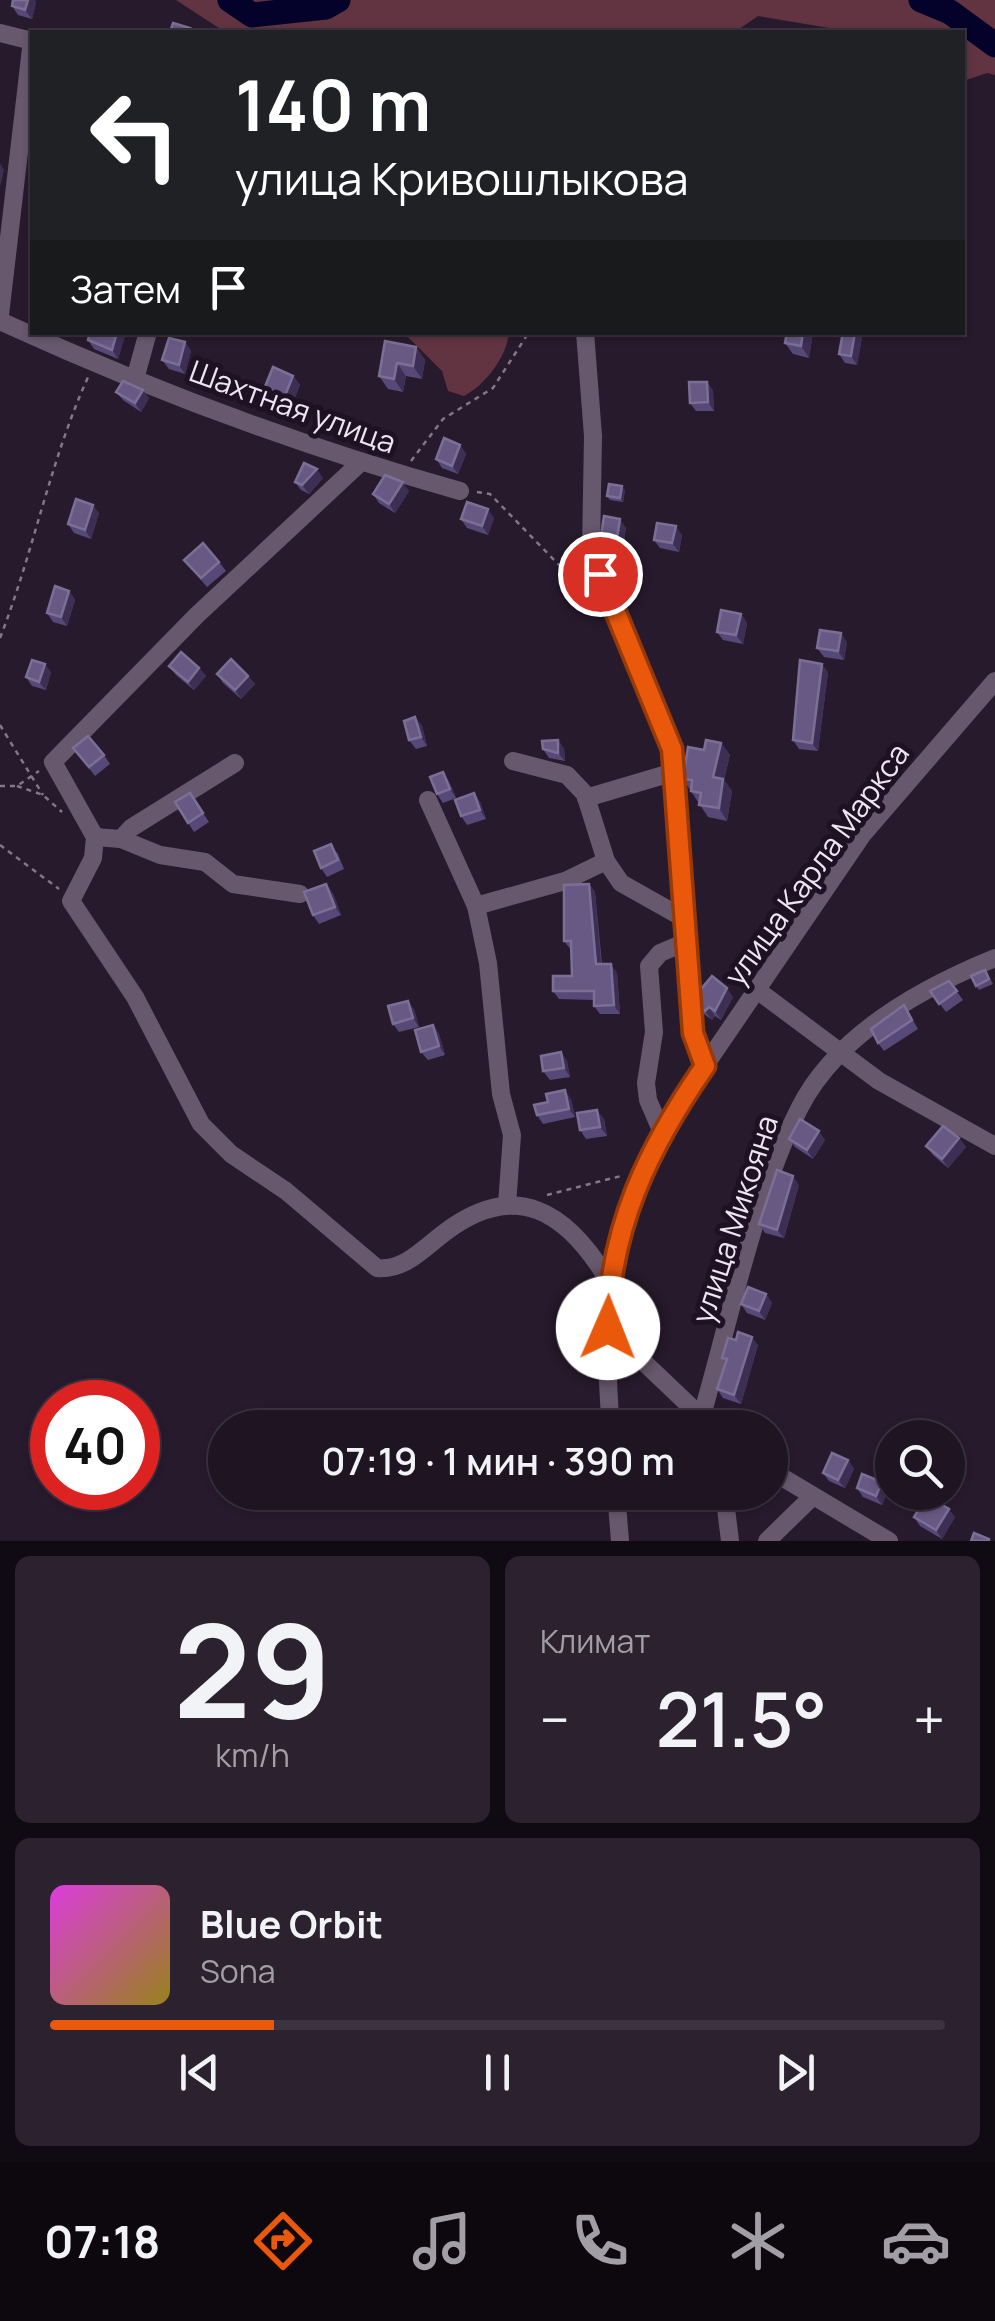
<!DOCTYPE html>
<html lang="ru">
<head>
<meta charset="utf-8">
<style>
	body { margin:0; font-family:Manrope,sans-serif; background:#2b212f; color:#f1f3f6; height:100vh; display:flex; flex-direction:column; font-size:38px; white-space:nowrap }
	* { box-sizing:border-box; margin:0 }
	p { font-size:32px; color:#a19ea5 }
	.icon { flex:none; width:55px; height:55px; fill:none; stroke:currentColor; stroke-width:2; stroke-linecap:round; stroke-linejoin:round }
	.map { position:relative; height:1541px; overflow:hidden }
	.panel { display:flex; flex-direction:column; gap:15px; padding:15px; background:#100b13; flex:1 }
	.panel>* { flex:none }
	.banner { position:absolute; left:30px; top:30px; width:935px; height:305px; border-radius:0px; box-shadow:0 2px 8px #0004,0 0 0 2px #3c3340; background:#202124; color:#fff; overflow:hidden }
	.controls { position:absolute; left:875px; top:1420px; display:grid; gap:20px }
	.controls a { display:grid; place-items:center; width:90px; height:90px; border-radius:50%; background:#1e1422; box-shadow:0 2px 8px #0004,0 0 0 2px #3c3340; font-size:50px }
	.speed { position:absolute; left:30px; top:1380px; display:flex; gap:20px; font-size:50px; font-weight:700; text-align:center }
	.speed>* { display:grid; place-content:center; width:130px; height:130px; border-radius:50%; background:#1e1422; box-shadow:0 2px 8px #0004,0 0 0 2px #3c3340; line-height:1 }
	.speed .limit { border:15px solid #d22; background:#fff; color:#111 }
	.pin { position:absolute; display:grid; place-items:center; width:85px; height:85px; color:#fff; margin:-42px; border:5px solid #fff; border-radius:50%; box-shadow:0 2px 10px #0007 }
	.me { position:absolute; width:110px; margin:-55px; rotate:1deg; stroke-linejoin:round; filter:drop-shadow(0 0 8px #0008) }
	.turn { display:flex; align-items:center; gap:35px; height:210px; padding:0 40px; font-size:45px }
	.turn .icon { width:130px; height:130px; stroke-width:2.5 }
	.turn b { display:block; font-size:70px; line-height:85px }
	.then { display:flex; align-items:center; height:95px; padding:0 40px; background:#0003; gap:20px; font-size:38px }
	.big { font-size:75px; font-weight:600; line-height:1.1 }
	.panel .card { flex:1; display:flex; flex-direction:column; justify-content:center; gap:15px; min-width:0; padding:0 35px; border-radius:15px; background:#2b212f }
	.panel .dial { align-items:center; gap:0 }
	.dial b { font-size:130px; line-height:1 }
	.song { display:flex; align-items:center; gap:30px }
	.cover { width:120px; height:120px; border-radius:15px; background:linear-gradient(135deg,hsl(300 70% 55%),hsl(50 70% 35%)) }
	.played { height:10px; border-radius:5px; background:linear-gradient(90deg,#ea580c 25%,#3c3340 25%) }
	.keys { display:flex; justify-content:space-around; direction:ltr }
	.heat { display:flex; justify-content:space-between; align-items:center; font-size:55px; direction:ltr }
	.panel .tiles { flex:1; display:grid; gap:15px; grid-template-columns:1fr 1fr }
	.card:last-child { grid-column:span 2 }
	.trip { position:absolute; left:208px; top:1410px; width:580px; height:100px; border-radius:50px; background:#1e1422; box-shadow:0 2px 8px #0004,0 0 0 2px #3c3340; font-weight:600; line-height:100px; text-align:center }
	.tab-bar { display:flex; height:160px; justify-content:space-around; align-items:center; background:#0c080e; color:#a19ea5 }
	.tab-bar .icon { width:70px; height:70px }
	.tab-bar .active { color:#ea580c }
	.tab-bar b { font-size:45px; color:#f1f3f6 }
	.map>svg:first-child { display:block }
	.green { fill:#623341 }
	.lines { fill:none; stroke-linecap:round; stroke-linejoin:round }
	.river { stroke:#04012b; stroke-width:25 }
	.path { stroke:#837788; stroke-width:2.5; stroke-dasharray:5 5; stroke-linecap:butt }
	.minor { stroke:#68586e; stroke-width:18 }
	.wall { fill:#564877 }
	.shaded-wall { fill:#3d2e54 }
	.building { fill:#675984; stroke:#7c6f96; stroke-width:2.5 }
	.route-casing { stroke:#983908; stroke-width:25 }
	.route { stroke:#ea580c; stroke-width:18 }
	.labels { text-anchor:middle; dominant-baseline:central; stroke-width:10; stroke-linejoin:round; paint-order:stroke }
	.street-label { font-size:30px; fill:#efe5f2; stroke:#1e1123 }
</style>
</head>
<body>
<div class="map">
<svg width="995" height="1541" viewBox="0 0 995 1541">
	<rect width="100%" height="100%" fill="#281a2d"/>
	<!-- green -->
	<g class="green">
		<polygon points="176,0 995,0 995,75 987,73 963,81 962,32 853,32 758,16 735,32 225,32"/>
		<path d="M509,332C507,357 485,385 464,396L448,391L442,371L404,333Z"/>
	</g>
	<g class="lines">
		<!-- river -->
		<g class="river">
			<polyline points="230,0 252,15 326,7 338,0"/>
			<polyline points="921,0 950,12 995,45"/>
		</g>
		<!-- path -->
		<g class="path">
			<polyline points="411,461 443,419 493,388 529,332"/>
			<polyline points="477,492 490,494 558,564 588,584"/>
			<path d="M0,638C34,551 50,460 89,375"/>
			<polyline points="0,725 43,795"/>
			<polyline points="0,786 17,786 39,771"/>
			<polyline points="17,786 43,795 62,812"/>
			<polyline points="0,845 59,889"/>
			<polyline points="547,1195 621,1176"/>
		</g>
		<!-- minor -->
		<g class="minor">
			<polyline points="0,33 32,41"/>
			<polyline points="0,315 32,40"/>
			<path d="M0,321C148,389 303,447 460,491"/>
			<polyline points="585,332 593,436 591,550 673,749 693,1033 705,1066"/>
			<polyline points="135,379 148,332"/>
			<path d="M360,463L197,615L53,762L95,837L93,858L71,901L135,997L201,1124L231,1154L286,1191L377,1268C404,1271 424,1248 444,1233C516,1178 567,1212 608,1280"/>
			<polyline points="513,761 567,775 585,794 606,861 621,883 685,919"/>
			<polyline points="586,798 674,772"/>
			<polyline points="428,800 476,906 488,963 501,1094 512,1135 507,1205"/>
			<polyline points="95,837 121,839 160,855 205,862 233,884 300,894"/>
			<polyline points="121,839 131,828 235,763"/>
			<polyline points="476,906 565,881 606,861"/>
			<polyline points="757,990 879,1081 995,1146"/>
			<polyline points="661,1130 648,1100 646,1083 654,1032 649,966 660,953 686,942"/>
			<polyline points="608,1328 713,1428"/>
			<path d="M702,1415C729,1322 756,1193 799,1109C836,1035 921,988 995,958"/>
			<path d="M611,1428C601,1313 609,1233 661,1130L863,834L995,681"/>
			<polyline points="770,1470 889,1541"/>
			<polyline points="616,1492 620,1541"/>
			<polyline points="724,1492 730,1541"/>
			<polyline points="767,1541 811,1498"/>
		</g>
	</g>
	<!-- wall -->
	<g class="wall">
		<polygon points="36,2 32,19 18,15 12,6"/>
		<polygon points="126,332 118,359 94,349 88,340"/>
		<polygon points="813,332 809,358 793,354 785,343"/>
		<polygon points="843,332 863,332 857,365 845,363 839,354"/>
		<polygon points="185,342 191,351 185,374 169,369 162,360"/>
		<polygon points="416,347 425,360 422,379 406,376 403,392 388,389 379,376"/>
		<polygon points="293,376 300,385 291,407 270,398 264,389"/>
		<polygon points="707,382 713,391 714,411 696,411 690,403"/>
		<polygon points="116,392 149,398 141,412 123,400"/>
		<polygon points="460,445 466,454 458,474 442,468 436,459"/>
		<polygon points="323,478 309,494 301,490 295,482"/>
		<polygon points="625,490 623,502 610,500 607,496"/>
		<polygon points="409,491 395,513 379,503 373,494"/>
		<polygon points="99,513 91,539 74,533 68,524"/>
		<polygon points="494,518 488,535 467,528 461,519"/>
		<polygon points="626,528 623,547 607,545 601,536"/>
		<polygon points="682,535 679,552 660,548 654,540"/>
		<polygon points="184,560 219,562 226,571 207,587"/>
		<polygon points="69,591 75,600 67,626 53,622 47,613"/>
		<polygon points="741,614 747,623 743,644 723,640 717,632"/>
		<polygon points="847,642 844,660 824,657 817,648"/>
		<polygon points="169,666 199,668 206,676 194,690 176,675"/>
		<polygon points="51,672 46,690 32,686 26,677"/>
		<polygon points="828,672 818,751 799,749 793,740"/>
		<polygon points="217,674 248,676 255,684 241,699 223,683"/>
		<polygon points="415,717 422,726 427,746 416,749 409,740"/>
		<polygon points="721,743 730,755 724,780 732,791 727,821 708,817 683,779 704,750"/>
		<polygon points="73,748 104,755 110,764 95,776"/>
		<polygon points="564,748 565,761 549,758 543,749"/>
		<polygon points="449,781 456,798 443,803 437,794"/>
		<polygon points="190,793 209,822 194,832 175,802"/>
		<polygon points="474,793 480,802 486,819 467,825 461,816"/>
		<polygon points="337,852 344,869 327,877 321,868"/>
		<polygon points="589,884 595,892 602,964 617,973 620,1014 600,1014 594,1006 594,1000 559,999 553,991 572,976 571,950 564,941"/>
		<polygon points="333,893 341,915 319,924 313,915"/>
		<polygon points="985,970 993,984 979,990 976,986"/>
		<polygon points="949,981 963,1000 946,1012 930,991"/>
		<polygon points="733,997 721,1020 715,1016 712,1020 704,1014 698,1005"/>
		<polygon points="904,1005 918,1029 884,1051 878,1043"/>
		<polygon points="414,1009 419,1027 399,1032 393,1024"/>
		<polygon points="433,1025 439,1034 445,1055 428,1060 421,1052"/>
		<polygon points="561,1052 567,1061 570,1077 550,1080 543,1071"/>
		<polygon points="571,1099 575,1117 543,1124 537,1115"/>
		<polygon points="604,1119 607,1136 586,1139 580,1130"/>
		<polygon points="959,1138 966,1147 948,1168 933,1155 926,1146"/>
		<polygon points="789,1139 825,1140 813,1159 795,1147"/>
		<polygon points="799,1185 784,1238 765,1233 759,1224"/>
		<polygon points="766,1294 772,1303 765,1320 747,1313 741,1304"/>
		<polygon points="736,1340 758,1345 741,1404 723,1398 717,1389 726,1363 722,1358"/>
		<polygon points="848,1460 854,1469 845,1488 829,1481 823,1473"/>
		<polygon points="857,1488 888,1491 882,1505 863,1497"/>
		<polygon points="910,1492 931,1492 929,1497 955,1517 942,1539 920,1526 914,1517 923,1502 914,1498"/>
	</g>
	<!-- shaded-wall -->
	<g class="shaded-wall">
		<polygon points="28,0 35,0 36,2 32,19 25,10"/>
		<polygon points="0,163 4,170 0,187"/>
		<polygon points="117,332 126,332 118,359 112,350"/>
		<polygon points="803,332 813,332 809,358 801,346"/>
		<polygon points="855,332 863,332 857,365 851,356"/>
		<polygon points="185,342 191,351 185,374 179,365"/>
		<polygon points="416,347 425,360 422,379 413,366"/>
		<polygon points="397,363 406,376 403,392 394,379"/>
		<polygon points="293,376 300,385 291,407 284,398"/>
		<polygon points="707,382 713,391 714,411 708,402"/>
		<polygon points="143,390 149,398 141,412 135,403"/>
		<polygon points="460,445 466,454 458,474 452,466"/>
		<polygon points="317,469 323,478 309,494 302,485"/>
		<polygon points="403,482 409,491 395,513 389,504"/>
		<polygon points="622,486 625,490 623,502 620,498"/>
		<polygon points="93,505 99,513 91,539 85,530"/>
		<polygon points="488,509 494,518 488,535 482,526"/>
		<polygon points="620,519 626,528 623,547 617,538"/>
		<polygon points="676,526 682,535 679,552 672,543"/>
		<polygon points="69,591 75,600 67,626 61,617"/>
		<polygon points="741,614 747,623 743,644 736,635"/>
		<polygon points="841,633 847,642 844,660 838,651"/>
		<polygon points="45,664 51,672 46,690 39,682"/>
		<polygon points="822,664 828,672 818,751 812,743"/>
		<polygon points="199,668 206,676 194,690 188,682"/>
		<polygon points="248,676 255,684 241,699 235,690"/>
		<polygon points="415,717 422,726 427,746 421,737"/>
		<polygon points="558,740 564,748 565,761 558,753"/>
		<polygon points="721,743 730,755 724,780 732,791 727,821 719,808 713,777"/>
		<polygon points="443,772 449,781 456,798 450,789"/>
		<polygon points="474,793 480,802 486,819 480,810"/>
		<polygon points="326,884 333,893 341,915 335,907"/>
		<polygon points="589,884 595,892 602,973 596,964"/>
		<polygon points="611,964 617,973 620,1014 614,1005"/>
		<polygon points="727,988 733,997 721,1020 715,1011"/>
		<polygon points="408,1001 414,1009 419,1027 413,1018"/>
		<polygon points="709,1007 715,1016 712,1020 705,1011"/>
		<polygon points="433,1025 439,1034 445,1055 439,1046"/>
		<polygon points="561,1052 567,1061 570,1077 564,1068"/>
		<polygon points="565,1090 571,1099 575,1117 569,1109"/>
		<polygon points="597,1110 604,1119 607,1136 600,1127"/>
		<polygon points="819,1131 825,1140 813,1159 807,1150"/>
		<polygon points="959,1138 966,1147 948,1168 942,1159"/>
		<polygon points="793,1176 799,1185 784,1238 777,1230"/>
		<polygon points="766,1294 772,1303 765,1320 759,1311"/>
		<polygon points="752,1337 758,1345 741,1404 734,1395"/>
		<polygon points="848,1460 854,1469 845,1488 838,1480"/>
		<polygon points="882,1482 888,1491 882,1505 876,1496"/>
		<polygon points="922,1492 931,1492 927,1503 921,1495"/>
		<polygon points="949,1509 955,1517 942,1539 936,1530"/>
	</g>
	<!-- building -->
	<g class="building">
		<polygon points="13,0 28,0 25,10 12,6"/>
		<polygon points="173,23 190,28 188,32 170,32"/>
		<polygon points="90,332 117,332 112,350 88,340"/>
		<polygon points="787,332 803,332 801,346 785,343"/>
		<polygon points="843,332 855,332 851,356 839,354"/>
		<polygon points="169,338 185,342 179,365 162,360"/>
		<polygon points="385,341 416,347 413,366 397,363 394,379 379,376"/>
		<polygon points="273,367 293,376 284,398 264,389"/>
		<polygon points="123,381 143,390 135,403 116,392"/>
		<polygon points="689,382 707,382 708,402 690,403"/>
		<polygon points="444,438 460,445 452,466 436,459"/>
		<polygon points="304,463 317,469 302,485 295,482"/>
		<polygon points="385,475 403,482 389,504 373,494"/>
		<polygon points="609,484 622,486 620,498 607,496"/>
		<polygon points="76,499 93,505 85,530 68,524"/>
		<polygon points="467,502 488,509 482,526 461,519"/>
		<polygon points="604,516 620,519 617,538 601,536"/>
		<polygon points="657,523 676,526 672,543 654,540"/>
		<polygon points="203,543 219,562 201,578 184,560"/>
		<polygon points="55,586 69,591 61,617 47,613"/>
		<polygon points="721,610 741,614 736,635 717,632"/>
		<polygon points="820,630 841,633 838,651 817,648"/>
		<polygon points="181,652 199,668 188,682 169,666"/>
		<polygon points="231,659 248,676 235,690 217,674"/>
		<polygon points="32,660 45,664 39,682 26,677"/>
		<polygon points="800,660 822,664 812,743 793,740"/>
		<polygon points="415,717 421,737 409,740 404,721"/>
		<polygon points="88,736 104,755 89,767 73,748"/>
		<polygon points="558,740 558,753 543,749 542,741"/>
		<polygon points="706,740 721,743 713,777 723,779 719,808 699,805 701,793 691,791 692,780 683,779 688,747 704,750"/>
		<polygon points="443,772 450,789 437,794 430,777"/>
		<polygon points="190,793 203,813 188,823 175,802"/>
		<polygon points="474,793 480,810 461,816 455,800"/>
		<polygon points="331,844 338,860 321,868 314,851"/>
		<polygon points="326,884 335,907 313,915 304,892"/>
		<polygon points="589,884 596,964 611,964 614,1005 594,1006 594,991 553,991 553,976 572,976 571,941 564,941 564,885"/>
		<polygon points="985,970 989,979 976,986 971,976"/>
		<polygon points="712,976 727,988 715,1011 709,1007 705,1011 698,1005 697,994"/>
		<polygon points="949,981 957,991 939,1004 930,991"/>
		<polygon points="408,1001 413,1018 393,1024 388,1006"/>
		<polygon points="904,1005 912,1020 878,1043 871,1029"/>
		<polygon points="433,1025 439,1046 421,1052 415,1030"/>
		<polygon points="561,1052 564,1068 543,1071 541,1056"/>
		<polygon points="565,1090 569,1109 537,1115 534,1105 548,1102 546,1094"/>
		<polygon points="597,1110 600,1127 580,1130 577,1113"/>
		<polygon points="800,1119 819,1131 807,1150 789,1139"/>
		<polygon points="943,1126 959,1138 942,1159 926,1146"/>
		<polygon points="777,1170 793,1176 777,1230 759,1224"/>
		<polygon points="748,1287 766,1294 759,1311 741,1304"/>
		<polygon points="738,1332 752,1337 734,1395 717,1389 727,1359 722,1358 728,1338 736,1340"/>
		<polygon points="832,1453 848,1460 838,1480 823,1473"/>
		<polygon points="862,1474 882,1482 876,1496 857,1488"/>
		<polygon points="927,1496 949,1509 936,1530 914,1517"/>
		<polygon points="974,1533 989,1539 989,1541 971,1541"/>
	</g>
	<g class="lines">
		<!-- route casing -->
		<g class="route-casing">
			<path id="route" d="M600,574L672,749L693,1033L705,1066C649,1147 609,1228 608,1328"/>
		</g>
		<!-- route -->
		<use href="#route" class="route"/>
	</g>
	<g class="labels">
		<!-- street labels -->
		<g class="street-label">
			<text transform="translate(293 406) rotate(20)">Шахтная улица</text>
			<text transform="translate(816 864) rotate(-54)">улица Карла Маркса</text>
			<text transform="translate(734 1219) rotate(-72)">улица Микояна</text>
		</g>
	</g>
</svg>
<div class="controls">
<a><svg class="icon" aria-label="search" viewBox="0 0 24 24"><circle cx="10" cy="10" r="6"/><path d="M15 15l6 6"/></svg></a>
</div>
<div class="speed"><div class="limit">40</div></div>
<div class="pin" style="left:600px;top:574px;background:#d93025"><svg class="icon" aria-label="arrive" viewBox="0 0 24 24"><path d="M6 21V4h12l-3 4 3 4H6"/></svg></div>
<svg class="me" style="left:608px;top:1328px" viewBox="-20 -20 40 40"><circle r="19" fill="#fff"/><path d="M0-13L10 11 0 6-10 11z" fill="#ea580c"/></svg>
<div class="trip">07:19 · 1 мин · 390 m</div>
<div class="banner">
<div class="turn"><svg class="icon" aria-label="left" viewBox="0 0 24 24"><path d="M17 20v-9H6M10 6l-5 5 5 5"/></svg><div><b>140 m</b>улица Кривошлыкова</div></div>
<div class="then">Затем<svg class="icon" aria-label="arrive" viewBox="0 0 24 24"><path d="M6 21V4h12l-3 4 3 4H6"/></svg></div>
</div>
</div>
<section class="panel">
<div class="tiles">
<div class="card dial"><b>29</b><p>km/h</p></div>
<div class="card"><p>Климат</p>
<div class="heat"><a>−</a><b class="big">21.5°</b><a>+</a></div>
</div>
<div class="card">
<div class="song"><i class="cover"></i><div><b>Blue Orbit</b><p>Sona</p></div></div>
<div class="played"></div>
<div class="keys"><svg class="icon" aria-label="previous" viewBox="0 0 24 24"><path d="M18 5L8 12l10 7zM5 5v14"/></svg><svg class="icon" aria-label="pause" viewBox="0 0 24 24"><path d="M8 5v14M16 5v14"/></svg><svg class="icon" aria-label="next" viewBox="0 0 24 24"><path d="M6 5l10 7-10 7zM19 5v14"/></svg></div>
</div>
</div>
</section>
<nav class="tab-bar">
<b>07:18</b>
<svg class="icon active" aria-label="directions" viewBox="0 0 24 24"><path d="M12 3l9 9-9 9-9-9zM9 14v-3h6M13 9l2 2-2 2"/></svg>
<svg class="icon" aria-label="music" viewBox="0 0 24 24"><path d="M9 18V5l10-2v13"/><circle cx="6" cy="18" r="3"/><circle cx="16" cy="16" r="3"/></svg>
<svg class="icon" aria-label="phone" viewBox="0 0 24 24"><path d="M5 4h4l2 5-3 2q2 4 5 5l2-3 5 2v4C11 20 4 13 5 4z"/></svg>
<svg class="icon" aria-label="climate" viewBox="0 0 24 24"><path d="M12 3v18M4 7l16 10M4 17L20 7"/></svg>
<svg class="icon" aria-label="car" viewBox="0 0 24 24"><path d="M5 17H2v-5l4-1 3-4h7l3 4 3 1v5h-3M9 17h6M6 11h13"/><circle cx="7" cy="17" r="2"/><circle cx="17" cy="17" r="2"/></svg>
</nav>
</body>
</html>
